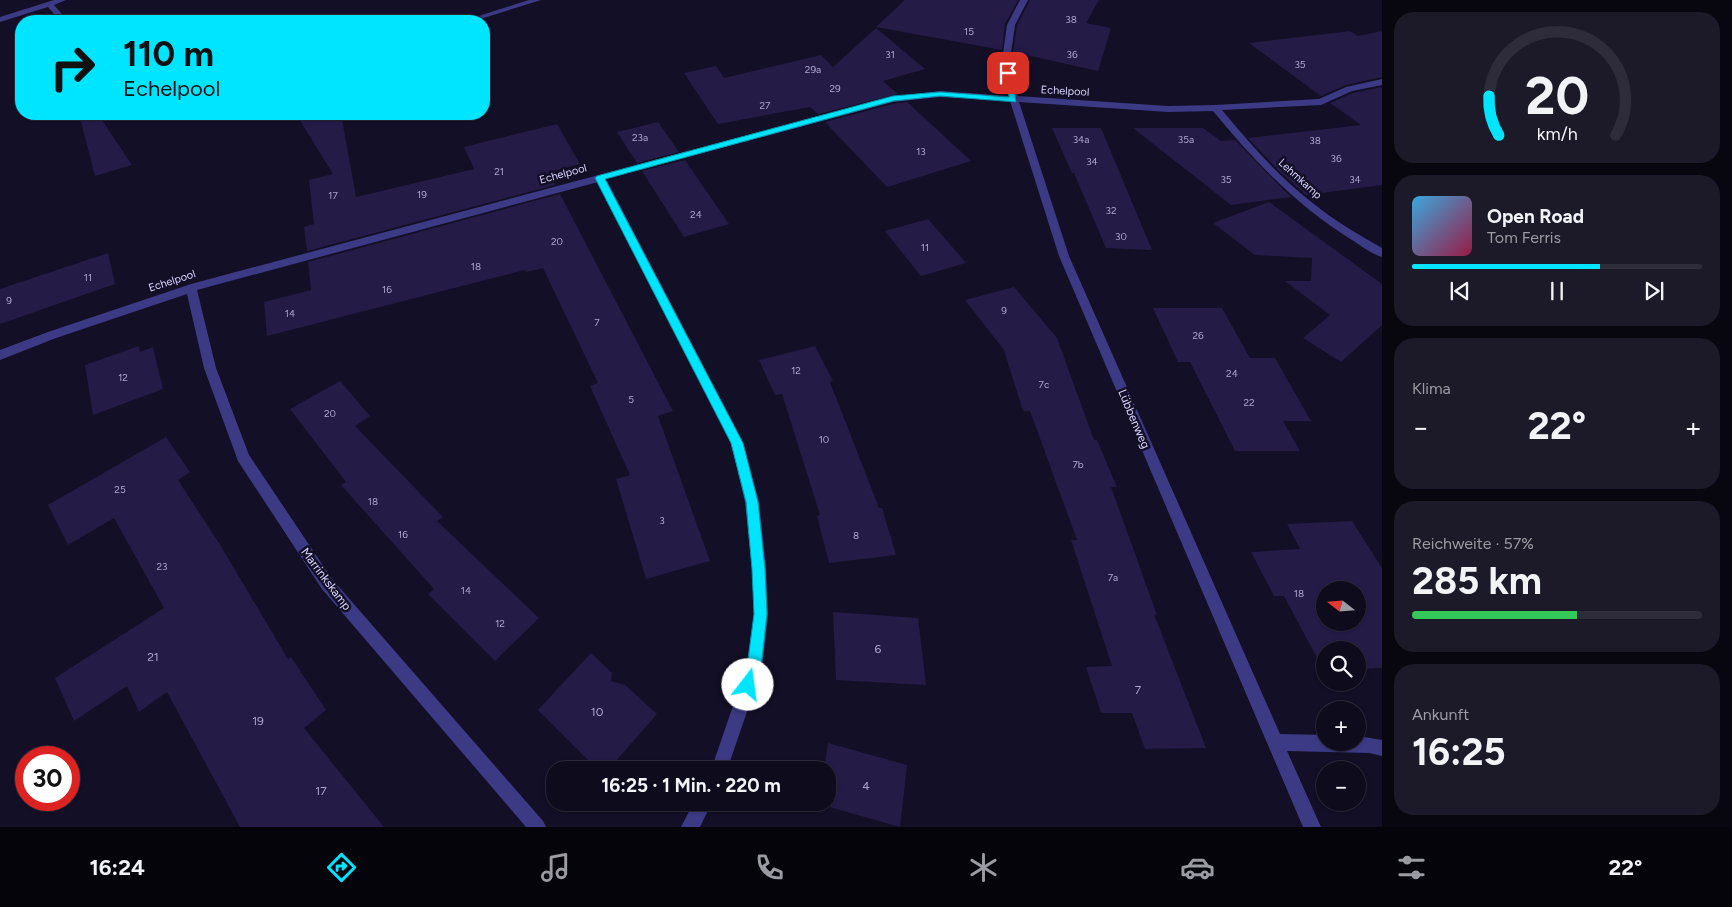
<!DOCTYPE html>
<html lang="de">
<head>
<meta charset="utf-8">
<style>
	body { margin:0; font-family:Figtree,sans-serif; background:#1c1929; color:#f1f3f6; height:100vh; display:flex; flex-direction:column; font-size:19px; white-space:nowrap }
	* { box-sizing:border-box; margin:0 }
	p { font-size:16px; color:#9b9ba3 }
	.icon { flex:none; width:28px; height:28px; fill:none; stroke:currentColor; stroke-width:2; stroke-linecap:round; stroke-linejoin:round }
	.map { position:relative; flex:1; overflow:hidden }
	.drawer { display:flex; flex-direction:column; gap:12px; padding:12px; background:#08060f; width:350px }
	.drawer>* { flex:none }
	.guide { position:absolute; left:15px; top:15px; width:475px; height:105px; border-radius:20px; box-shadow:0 1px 4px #0004,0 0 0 1px #2e2b3b; background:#00e5ff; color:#111; overflow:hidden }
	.needle { width:32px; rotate:287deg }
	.controls { position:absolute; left:1316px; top:581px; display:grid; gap:10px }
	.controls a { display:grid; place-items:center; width:50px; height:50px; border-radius:50%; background:#0e0b1c; box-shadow:0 1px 4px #0004,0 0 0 1px #2e2b3b; font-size:25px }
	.speed { position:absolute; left:15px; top:746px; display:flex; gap:10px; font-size:25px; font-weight:700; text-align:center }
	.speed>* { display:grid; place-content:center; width:65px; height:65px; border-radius:50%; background:#0e0b1c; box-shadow:0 1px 4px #0004,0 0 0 1px #2e2b3b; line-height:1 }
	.speed .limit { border:8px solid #d22; background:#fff; color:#111 }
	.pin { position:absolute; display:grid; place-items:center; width:42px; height:42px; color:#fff; margin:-21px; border-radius:10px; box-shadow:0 2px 8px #0006 }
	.me { position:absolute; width:55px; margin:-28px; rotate:15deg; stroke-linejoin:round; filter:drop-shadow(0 0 4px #0008) }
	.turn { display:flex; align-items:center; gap:18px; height:105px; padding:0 25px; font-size:22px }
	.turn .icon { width:65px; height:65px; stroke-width:2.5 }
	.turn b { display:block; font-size:35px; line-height:42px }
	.big { font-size:38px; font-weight:700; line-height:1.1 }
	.drawer .tile { flex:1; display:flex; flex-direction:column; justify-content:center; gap:8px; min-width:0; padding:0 18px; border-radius:20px; background:#1c1929 }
	.drawer .dial { align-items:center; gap:0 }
	.dial svg { height:130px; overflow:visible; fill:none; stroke:#2e2b3b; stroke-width:7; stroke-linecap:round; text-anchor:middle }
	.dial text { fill:#f1f3f6; stroke:none }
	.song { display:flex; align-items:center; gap:15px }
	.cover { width:60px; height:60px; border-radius:8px; background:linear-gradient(135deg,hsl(200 70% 55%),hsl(340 70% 35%)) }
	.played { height:5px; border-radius:2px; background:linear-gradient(90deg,#00e5ff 65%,#2e2b3b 65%) }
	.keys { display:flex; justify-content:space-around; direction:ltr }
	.heat { display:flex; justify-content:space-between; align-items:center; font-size:28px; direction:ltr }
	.charge { height:8px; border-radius:4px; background:linear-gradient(90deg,#34c759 57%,#2e2b3b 0) }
	.trip { position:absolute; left:546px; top:761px; width:290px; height:50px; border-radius:20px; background:#0e0b1c; box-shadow:0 1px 4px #0004,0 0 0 1px #2e2b3b; font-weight:700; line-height:50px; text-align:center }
	.dock { display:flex; height:80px; justify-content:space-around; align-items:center; background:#06040b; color:#9b9ba3 }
	.dock .icon { width:35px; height:35px }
	.dock .active { color:#00e5ff }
	.dock b { font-size:22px; color:#f1f3f6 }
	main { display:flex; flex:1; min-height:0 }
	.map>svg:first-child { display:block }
	.building { fill:#241b47; fill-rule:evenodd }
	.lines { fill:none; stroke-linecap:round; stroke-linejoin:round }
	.street { fill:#3d3a85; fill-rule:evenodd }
	.route { fill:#00e5ff; stroke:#0095a6 }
	.labels { text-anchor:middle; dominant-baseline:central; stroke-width:5; stroke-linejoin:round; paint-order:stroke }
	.number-label { font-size:10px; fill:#aca6d1 }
	.far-street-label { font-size:11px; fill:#d9d4ff; stroke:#130f26 }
	.street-label { font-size:12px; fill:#d9d4ff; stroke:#130f26 }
	.near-number-label { font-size:12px; fill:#aca6d1 }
</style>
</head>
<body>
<main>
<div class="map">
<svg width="1382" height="827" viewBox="0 0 1382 827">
	<rect width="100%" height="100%" fill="#130f26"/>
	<!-- building -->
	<g class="building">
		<polygon points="905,0 1018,0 1005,24 1002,50 876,27"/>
		<polygon points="1030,0 1099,0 1086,23 1111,28 1098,71 1013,52 1017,26"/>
		<polygon points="876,28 925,69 883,81 898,94 818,114 810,107 718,124 684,73 716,66 724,78 821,55 833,67"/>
		<polygon points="1350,31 1358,36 1382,31 1382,77 1346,85 1321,96 1249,43"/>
		<polygon points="1382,87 1382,185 1306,195 1278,170 1248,138 1361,125 1330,103 1353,93"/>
		<polygon points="907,102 971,161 887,187 825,122 893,104"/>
		<polygon points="79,114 98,114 132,165 95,176"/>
		<polygon points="296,114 341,114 356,197 474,169 464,147 557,124 580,164 549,172 555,185 307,251 304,227 314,224 309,180 333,174"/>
		<polygon points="658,122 679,152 637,163 617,132"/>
		<polygon points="1052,128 1101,128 1152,250 1106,248 1074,173 1072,173"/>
		<polygon points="1133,128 1203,128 1221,141 1235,140 1291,197 1231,205"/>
		<polygon points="685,160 729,224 684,237 642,171"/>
		<polygon points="560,194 673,411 658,416 710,561 646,579 616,479 630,475 590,386 598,383 543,268 526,272 525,270 267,336 264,302 311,290 308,262"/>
		<polygon points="1269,202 1382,284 1382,325 1341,362 1303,338 1330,315 1285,281 1311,281 1312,258 1255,255 1213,223"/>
		<polygon points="928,219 966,263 921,276 885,231"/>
		<polygon points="108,253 115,284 0,324 0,289"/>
		<polygon points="1014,287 1057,338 1094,440 1097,440 1117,487 1111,487 1157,615 1154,614 1206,748 1145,749 1132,713 1101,713 1086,667 1112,666 1071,540 1077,540 1030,411 1023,411 1004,350 965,300"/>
		<polygon points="1153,308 1222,308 1250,358 1275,358 1311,421 1283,421 1300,451 1235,451 1190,362 1178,362"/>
		<polygon points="139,346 140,352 153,347 163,389 93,415 85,365"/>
		<polygon points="815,346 833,381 830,382 879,508 882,508 896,555 829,563 817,516 820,515 782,394 775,395 759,360"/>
		<polygon points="340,381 370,416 355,426 443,517 437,521 539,618 495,661 428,594 434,589 341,485 346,482 290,409"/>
		<polygon points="166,437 190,472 178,480 219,543 288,659 291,657 326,710 304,728 384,827 240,827 167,692 139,712 127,686 74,721 55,678 164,608 114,518 68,545 48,505"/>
		<path d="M1352,521L1382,568V668L1358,669V650H1325L1324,671L1284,596H1274L1251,552L1300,549L1287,524ZM1325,590H1358V622H1325Z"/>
		<polygon points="833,612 918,618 926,685 836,680"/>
		<polygon points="591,653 612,673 611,681 625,685 657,714 608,770 598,770 538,710"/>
		<polygon points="828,743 907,765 900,827 819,804 828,802 828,770 824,770"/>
	</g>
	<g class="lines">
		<!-- street -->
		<g class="street">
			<polygon points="54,0 66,0 54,5 68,21 60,21 48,7 0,22 0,17"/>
			<polygon points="529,0 541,0 474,21 463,21"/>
			<path d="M1020,0H1028L1015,25L1010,60L1018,96L1168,106L1215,105L1319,99L1346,87L1382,79V85L1352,91L1321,105L1222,110C1250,144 1279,177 1314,204C1335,221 1359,235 1382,248V257C1372,254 1361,246 1352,240C1297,206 1254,161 1213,111L1168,112L1019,102L1069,256L1280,734L1325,735V742H1358V736L1382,740V756L1369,753L1287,751L1321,827H1303L1059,256L1010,101L940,97L893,102L606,179L743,443L759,502L766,569L768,614L762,668L727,770H711L746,668L754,614L752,569L745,502L731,443L598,182L197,290L216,368L249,455L332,579L543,821L546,827H526L322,589L238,461L204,368L187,294L56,338L0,360V350L48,332L191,284L890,97L940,91L1009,96L1002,60L1007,25Z"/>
			<polygon points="694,802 712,802 700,827 681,827"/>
		</g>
	</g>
	<!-- route -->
	<polygon class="route" points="1008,71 1012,73 1016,102 940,96 893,101 605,179 743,443 758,502 765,569 767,614 761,668 753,690 748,692 743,690 741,685 747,668 754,614 752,569 746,502 731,443 595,178 597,176 893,96 940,92 1009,97 1005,73"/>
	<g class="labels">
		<!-- number labels -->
		<g class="number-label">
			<text x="1071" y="19">38</text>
			<text x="969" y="31">15</text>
			<text x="890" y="54">31</text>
			<text x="1072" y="54">36</text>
			<text x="1300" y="64">35</text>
			<text x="813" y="69">29a</text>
			<text x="835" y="88">29</text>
			<text x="765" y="105">27</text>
			<text x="640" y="137">23a</text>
			<text x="1081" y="139">34a</text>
			<text x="1186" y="139">35a</text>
			<text x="1315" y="140">38</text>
			<text x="921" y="151">13</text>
			<text x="1336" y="158">36</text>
			<text x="1092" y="161">34</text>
			<text x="499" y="171">21</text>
			<text x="1226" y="179">35</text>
			<text x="1355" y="179">34</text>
			<text x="422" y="194">19</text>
			<text x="333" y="195">17</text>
			<text x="1111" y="210">32</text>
			<text x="696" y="214">24</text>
			<text x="1121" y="236">30</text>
			<text x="557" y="241">20</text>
			<text x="925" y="247">11</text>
			<text x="476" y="266">18</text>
			<text x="88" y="277">11</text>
			<text x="387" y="289">16</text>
			<text x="9" y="300">9</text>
			<text x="1004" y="310">9</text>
			<text x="290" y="313">14</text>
			<text x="597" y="322">7</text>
			<text x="1198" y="335">26</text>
			<text x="796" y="370">12</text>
			<text x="1232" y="373">24</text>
			<text x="123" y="377">12</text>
			<text x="1044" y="384">7c</text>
			<text x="631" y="399">5</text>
			<text x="1249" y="402">22</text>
			<text x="330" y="413">20</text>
			<text x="824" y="439">10</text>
			<text x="1078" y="464">7b</text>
			<text x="120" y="489">25</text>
			<text x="373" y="501">18</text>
			<text x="662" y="520">3</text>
			<text x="403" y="534">16</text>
			<text x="856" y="535">8</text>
			<text x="162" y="566">23</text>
			<text x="1113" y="577">7a</text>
			<text x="466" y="590">14</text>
			<text x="1299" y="593">18</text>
			<text x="500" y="623">12</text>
		</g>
		<!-- far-street labels -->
		<g class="far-street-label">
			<text transform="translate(1065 91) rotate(3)">Echelpool</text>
			<text transform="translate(563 174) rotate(-15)">Echelpool</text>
			<text transform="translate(1300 179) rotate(42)">Lehmkamp</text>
			<text transform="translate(172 281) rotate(-18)">Echelpool</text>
		</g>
		<!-- street labels -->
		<g class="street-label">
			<text transform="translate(1134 419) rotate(67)">Lübbenweg</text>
			<text transform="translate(326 579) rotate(53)">Marrinkskamp</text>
		</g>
		<!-- near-number labels -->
		<g class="near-number-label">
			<text x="878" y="649">6</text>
			<text x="153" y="657">21</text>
			<text x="1138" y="690">7</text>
			<text x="597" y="712">10</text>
			<text x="258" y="721">19</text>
			<text x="866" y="786">4</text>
			<text x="321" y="791">17</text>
		</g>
	</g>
</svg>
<div class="controls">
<a><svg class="needle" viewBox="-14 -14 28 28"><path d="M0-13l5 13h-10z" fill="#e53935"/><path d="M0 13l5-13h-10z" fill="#9b9ba3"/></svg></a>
<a><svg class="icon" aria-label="search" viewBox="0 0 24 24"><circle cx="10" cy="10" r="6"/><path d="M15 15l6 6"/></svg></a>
<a>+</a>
<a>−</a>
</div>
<div class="speed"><div class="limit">30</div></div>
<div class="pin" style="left:1008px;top:73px;background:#d93025"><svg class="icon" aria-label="arrive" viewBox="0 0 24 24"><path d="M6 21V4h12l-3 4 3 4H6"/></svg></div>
<svg class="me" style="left:748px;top:685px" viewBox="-20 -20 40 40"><circle r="19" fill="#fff"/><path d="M0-13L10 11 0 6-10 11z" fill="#00e5ff"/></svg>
<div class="trip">16:25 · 1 Min. · 220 m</div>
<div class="guide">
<div class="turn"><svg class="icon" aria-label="right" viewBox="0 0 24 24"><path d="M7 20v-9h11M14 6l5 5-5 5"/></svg><div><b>110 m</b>Echelpool</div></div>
</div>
</div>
<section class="drawer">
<div class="tile dial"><svg viewBox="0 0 100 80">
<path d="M14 69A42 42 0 1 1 86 69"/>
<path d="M14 69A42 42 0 0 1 8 45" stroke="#00e5ff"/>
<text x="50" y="56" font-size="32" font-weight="700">20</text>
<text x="50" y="72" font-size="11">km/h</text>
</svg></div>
<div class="tile">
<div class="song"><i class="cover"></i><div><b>Open Road</b><p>Tom Ferris</p></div></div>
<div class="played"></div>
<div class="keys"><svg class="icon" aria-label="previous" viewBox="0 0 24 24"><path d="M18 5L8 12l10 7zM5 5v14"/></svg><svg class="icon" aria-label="pause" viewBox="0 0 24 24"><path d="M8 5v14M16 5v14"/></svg><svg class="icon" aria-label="next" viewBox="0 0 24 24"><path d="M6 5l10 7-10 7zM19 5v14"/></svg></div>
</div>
<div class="tile"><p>Klima</p>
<div class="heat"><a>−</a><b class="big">22°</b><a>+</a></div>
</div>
<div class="tile"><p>Reichweite · 57%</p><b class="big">285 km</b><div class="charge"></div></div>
<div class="tile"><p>Ankunft</p><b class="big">16:25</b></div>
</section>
</main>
<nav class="dock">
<b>16:24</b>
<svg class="icon active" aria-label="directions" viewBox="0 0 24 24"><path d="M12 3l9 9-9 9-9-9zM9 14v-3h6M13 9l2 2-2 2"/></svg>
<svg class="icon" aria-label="music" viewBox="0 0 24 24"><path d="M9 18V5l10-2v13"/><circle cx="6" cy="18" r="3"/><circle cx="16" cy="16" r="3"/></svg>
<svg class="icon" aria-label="phone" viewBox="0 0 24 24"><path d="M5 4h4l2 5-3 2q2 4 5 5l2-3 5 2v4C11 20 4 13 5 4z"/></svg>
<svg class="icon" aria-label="climate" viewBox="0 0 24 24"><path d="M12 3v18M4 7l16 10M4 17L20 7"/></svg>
<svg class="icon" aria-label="car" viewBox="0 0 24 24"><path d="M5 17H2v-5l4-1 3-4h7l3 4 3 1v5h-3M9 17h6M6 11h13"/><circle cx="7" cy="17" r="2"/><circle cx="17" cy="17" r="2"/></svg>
<svg class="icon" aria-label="filters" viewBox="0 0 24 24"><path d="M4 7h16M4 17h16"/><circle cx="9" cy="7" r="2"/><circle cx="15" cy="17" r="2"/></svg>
<b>22°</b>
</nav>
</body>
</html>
